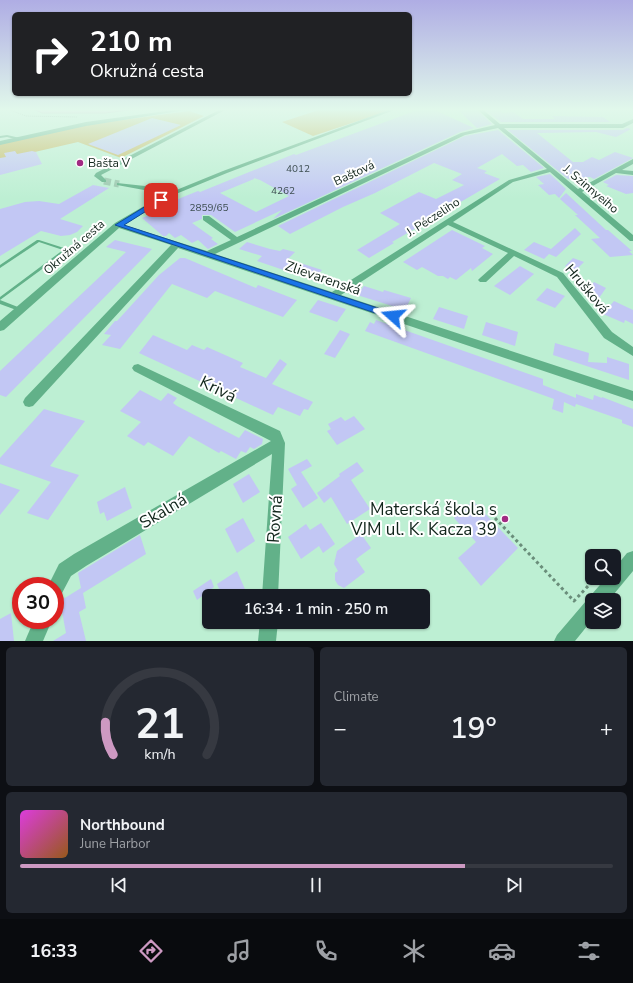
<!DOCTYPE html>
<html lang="en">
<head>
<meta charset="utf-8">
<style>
	body { margin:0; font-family:"Nunito Sans",sans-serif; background:#242831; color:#f1f3f6; height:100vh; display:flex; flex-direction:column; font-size:15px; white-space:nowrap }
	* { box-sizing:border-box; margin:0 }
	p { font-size:13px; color:#9ea1a6 }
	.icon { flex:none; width:22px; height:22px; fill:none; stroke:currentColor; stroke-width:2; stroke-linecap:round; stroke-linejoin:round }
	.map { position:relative; height:641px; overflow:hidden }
	.details { display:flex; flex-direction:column; gap:6px; padding:6px; background:#0d0f14; flex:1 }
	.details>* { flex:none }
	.banner { position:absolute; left:12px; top:12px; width:400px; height:84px; border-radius:6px; box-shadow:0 1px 3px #0004; background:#202124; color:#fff; overflow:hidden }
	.fabs { position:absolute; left:585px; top:549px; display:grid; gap:8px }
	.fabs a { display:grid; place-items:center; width:36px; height:36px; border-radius:6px; background:#171b24; box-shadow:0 1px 3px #0004; font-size:20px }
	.speed { position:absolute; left:12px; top:577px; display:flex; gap:8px; font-size:20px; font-weight:700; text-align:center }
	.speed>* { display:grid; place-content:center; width:52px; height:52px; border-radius:50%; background:#171b24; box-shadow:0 1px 3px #0004; line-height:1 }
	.speed .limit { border:6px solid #d22; background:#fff; color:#111 }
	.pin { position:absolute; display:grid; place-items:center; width:34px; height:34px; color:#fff; margin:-17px; border-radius:8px; box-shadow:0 2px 6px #0006 }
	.me { position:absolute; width:44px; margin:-22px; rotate:288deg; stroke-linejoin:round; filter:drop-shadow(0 0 3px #0008) }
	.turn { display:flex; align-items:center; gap:14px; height:84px; padding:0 12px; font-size:18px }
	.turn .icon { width:52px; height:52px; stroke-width:2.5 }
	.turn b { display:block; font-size:28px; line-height:34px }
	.big { font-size:30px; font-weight:600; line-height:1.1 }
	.details .card { flex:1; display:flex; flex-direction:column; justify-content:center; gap:6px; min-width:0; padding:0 14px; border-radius:6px; background:#242831 }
	.details .dial { align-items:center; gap:0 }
	.dial svg { height:104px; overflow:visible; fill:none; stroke:#363941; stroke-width:7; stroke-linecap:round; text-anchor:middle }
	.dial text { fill:#f1f3f6; stroke:none }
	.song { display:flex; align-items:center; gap:12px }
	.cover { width:48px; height:48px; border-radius:6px; background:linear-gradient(135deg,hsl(300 70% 55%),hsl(30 70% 35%)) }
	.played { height:4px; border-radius:2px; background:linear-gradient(90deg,#cd99c2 75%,#363941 75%) }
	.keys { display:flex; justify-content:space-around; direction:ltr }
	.heat { display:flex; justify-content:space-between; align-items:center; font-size:22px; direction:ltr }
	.details .tiles { flex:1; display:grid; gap:6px; grid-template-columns:1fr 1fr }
	.card:last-child { grid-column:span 2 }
	.trip { position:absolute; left:202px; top:589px; width:228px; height:40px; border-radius:6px; background:#171b24; box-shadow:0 1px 3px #0004; font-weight:600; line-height:40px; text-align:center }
	.dock { display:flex; height:64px; justify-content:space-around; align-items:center; background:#090b0e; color:#9ea1a6 }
	.dock .icon { width:28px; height:28px }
	.dock .selected { color:#cd99c2 }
	.dock b { font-size:18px; color:#f1f3f6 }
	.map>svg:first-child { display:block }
	.green { fill:#c8ba65 }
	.water { fill:#fba2de; stroke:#b57ca4 }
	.building { fill:#c2c7f4; fill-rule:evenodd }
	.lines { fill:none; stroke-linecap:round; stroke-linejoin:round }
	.minor-tunnel { stroke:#9bc7ae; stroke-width:7; stroke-dasharray:7 3.5; stroke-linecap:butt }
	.path-far1 { stroke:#6a8d7a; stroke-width:1; stroke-dasharray:1 1; stroke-linecap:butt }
	.path { stroke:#6a8d7a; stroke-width:3; stroke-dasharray:3 3; stroke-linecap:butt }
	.service { fill:#62b189; fill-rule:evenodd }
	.minor { fill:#62b189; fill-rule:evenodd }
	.route { fill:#1a73e8; stroke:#114b97 }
	.poi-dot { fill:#a12a82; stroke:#fff; stroke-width:1.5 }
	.labels { text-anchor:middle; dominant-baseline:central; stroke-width:4; stroke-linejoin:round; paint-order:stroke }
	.far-number-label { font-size:10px; fill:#3d4e51 }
	.far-poi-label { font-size:12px; fill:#11251b; stroke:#fff; text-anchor:start }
	.far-street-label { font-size:12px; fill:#11251b; stroke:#fff }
	.street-label { font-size:14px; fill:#11251b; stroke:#fff }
	.near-street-label { font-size:17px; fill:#11251b; stroke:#fff }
	.near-poi-label { font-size:17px; fill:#11251b; stroke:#fff; text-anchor:end }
</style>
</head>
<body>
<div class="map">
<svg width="633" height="641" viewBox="0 0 633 641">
	<rect width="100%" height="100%" fill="#bdefd3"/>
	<!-- green -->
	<g class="green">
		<polygon points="322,109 394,109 313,136 282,122"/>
		<polygon points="189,111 204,116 121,158 78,142 0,160 0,144 85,125"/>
	</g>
	<!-- water -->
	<polygon class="water" points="33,109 137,109 105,113 42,113"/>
	<!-- building -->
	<g class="building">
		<path d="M420,109H432L474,128L460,132L273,219L282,210L235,232L211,215H202V219L192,223L213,238L211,239L218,244L208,249L198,240L192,243L181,235L175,238L169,233L166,236H163L142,218L157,212L154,210L183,197L198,191L200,192L294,154L296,155ZM254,178L260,180L289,196L256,212L220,193L254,179Z"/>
		<polygon points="457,109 476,109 492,124 477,128"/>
		<polygon points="484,109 497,109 503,113 513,112 523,119 555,119 552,116 603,117 610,122 501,122"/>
		<polygon points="152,118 181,125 118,155 88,144"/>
		<polygon points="627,128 631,129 616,137 596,132 537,133 573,162 583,162 592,157 599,160 615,152 633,158 594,179 590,177 568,179 508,130 623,130"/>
		<polygon points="498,130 544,168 531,172 523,165 517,166 502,154 477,168 487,171 484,173 500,179 392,242 394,243 369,258 357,250 400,224 380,213 419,192 436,199 464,185 452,180 462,174 434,163 375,193 343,207 290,234 278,226 465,136"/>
		<polygon points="15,151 17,154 32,151 36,152 42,164 0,175 0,158 6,157 4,153"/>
		<polygon points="550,174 566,189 559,198 555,194 549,195 538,185 544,184 536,177"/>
		<polygon points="616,175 633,176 633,193 626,194 606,186 609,185 603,182"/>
		<polygon points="93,185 109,188 60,219 83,226 77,232 70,235 61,236 41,231 0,256 0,209 25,202 39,201 59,204"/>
		<polygon points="566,193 606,230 608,230 632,251 629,251 633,255 610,257 591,239 600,238 575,215 578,215 560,199"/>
		<polygon points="575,228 581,234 556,257 549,254 544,259 524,250 534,242 551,249"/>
		<polygon points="452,230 485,246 482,248 493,254 472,271 471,268 456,280 450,277 448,279 443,276 438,276 422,267 417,270 403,262"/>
		<polygon points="115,240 152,249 6,397 0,395 0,371 126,252 106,247"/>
		<polygon points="247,242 270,249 280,251 283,249 295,252 288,259 322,270 313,280 257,261 262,256 239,249"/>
		<polygon points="180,258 185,258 256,288 258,285 297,300 283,317 215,291 207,298 172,284 120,349 102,345 111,335 104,334 115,321 117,321 159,275"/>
		<polygon points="573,258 584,262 575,271 565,266"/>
		<polygon points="520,266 534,274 510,295 494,286"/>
		<polygon points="594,282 606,288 599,298 586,292"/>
		<polygon points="364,286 383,292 384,290 411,298 405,310 357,295"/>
		<polygon points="547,288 565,296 555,308 536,300"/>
		<polygon points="318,300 346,309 337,322 309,312"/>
		<polygon points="614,301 633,310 633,324 625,320 624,323 603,314"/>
		<polygon points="439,307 468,316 464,329 433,319"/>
		<polygon points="376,320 543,379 543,385 576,398 576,394 593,400 594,395 602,398 602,397 633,409 633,427 622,423 622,420 576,404 575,407 564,402 563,413 552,409 554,399 365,331 370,322 374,324"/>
		<polygon points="486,322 518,332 515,346 482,335"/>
		<polygon points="340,330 350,334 335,358 324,354"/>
		<polygon points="153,335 187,350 192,345 204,350 207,347 243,363 240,367 266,378 280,359 287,364 272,384 313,402 308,410 304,409 300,416 278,407 273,415 139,353"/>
		<polygon points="555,343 589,353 588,362 607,363 607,357 629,364 629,380 553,355"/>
		<polygon points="140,390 161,401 168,393 177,398 173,403 177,406 239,438 245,430 263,439 262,444 254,449 250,447 246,453 241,451 236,459 221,451 219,453 189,436 173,456 148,442 144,446 127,436 141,422 120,411"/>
		<polygon points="44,409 85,421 50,466 79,475 48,520 27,513 51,482 0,464 0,458"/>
		<polygon points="354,416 365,429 337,445 327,431 331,429 328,424 341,417 345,421"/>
		<polygon points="307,459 312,466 301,472 318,498 303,508 291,489 297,485 288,469"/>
		<polygon points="357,462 364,471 351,480 370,509 347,524 331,497 324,503 317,493 340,476 339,474"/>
		<polygon points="249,474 260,492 243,503 233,484"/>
		<polygon points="0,483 20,490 0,515"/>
		<polygon points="125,487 132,508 107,521 104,512 100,514 97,502"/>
		<polygon points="473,501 518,548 481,586 458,558 476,542 454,518"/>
		<polygon points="243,518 255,541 237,553 225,529"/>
		<polygon points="321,523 335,544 323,553 319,546 301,559 288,537 306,524 310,530"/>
		<polygon points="361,534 371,548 356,559 365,572 344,588 338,585 335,580 335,573 338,571 334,564 337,551"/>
		<polygon points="140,535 146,554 83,593 86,608 79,612 86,641 53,641 66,633 60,601 81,588 78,573"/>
		<polygon points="237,571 248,596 222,596 217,584"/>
		<polygon points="211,579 214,587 197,600 193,591"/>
		<polygon points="11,613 14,641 0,641 0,619"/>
	</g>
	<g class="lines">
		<!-- minor-tunnel -->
		<polyline class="minor-tunnel" points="104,181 119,184"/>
		<!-- path-far1 -->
		<polyline class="path-far1" points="7,109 26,116 77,117"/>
		<!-- path -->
		<polyline class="path" points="495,518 574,601 590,584"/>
		<!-- service -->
		<g class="service">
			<polygon points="7,135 20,138 20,139 19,140 7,137 0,138 0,136"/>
			<polygon points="37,240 39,240 67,249 68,250 0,300 23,309 23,311 19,311 0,304 0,297 63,250 39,242 0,268 0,265"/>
		</g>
		<!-- minor -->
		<g class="minor">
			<polygon points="180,109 192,109 86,126 0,145 0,141 86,122"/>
			<polygon points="221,109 227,109 101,175 106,180 106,182 102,182 94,176 96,173"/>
			<path d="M391,109H397L227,173L171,196L124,225L207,251L231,240L203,220V216H209L237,237L461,133L495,125L477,109H482L500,124H622L633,119V123L623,128H504L578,189L633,159V164L622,170L633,171V175L616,173L582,192L633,235V241H630L550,172L513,182L453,222L563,273L612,332L633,347V356L604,338L557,277L514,256L486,282H480L478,280L480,278L508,253L448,225L341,295L633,391V401L178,248L33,406L29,407L25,406L23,402L25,398L171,245L119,228L4,330L0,331V321L115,223L163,195L144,190L117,185V183L145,186L169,193L223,171ZM498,128L547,169L509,180L332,292L215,254L465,135Z"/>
			<polygon points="138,364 280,431 285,443 278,596 262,596 272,454 86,566 71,576 61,595 55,597 55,586 48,586 59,564 74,554 271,441 134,371 132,368 134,365"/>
			<polygon points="633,551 633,571 609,600 592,600 592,620 575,641 554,641 557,635 586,601 590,599 592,594 606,578 614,578 614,569 627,553"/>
			<polygon points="34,620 52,620 43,641 25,641"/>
			<polygon points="260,622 278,622 276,641 258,641"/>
		</g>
	</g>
	<!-- sky -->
	<linearGradient id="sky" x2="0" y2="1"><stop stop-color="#afade4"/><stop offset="0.55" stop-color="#e1f8eb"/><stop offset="1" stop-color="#e1f8eb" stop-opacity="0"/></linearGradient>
	<rect width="633" height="199" fill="url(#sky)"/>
	<!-- route -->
	<polygon class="route" points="159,198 164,200 124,225 396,314 397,316 393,319 390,318 115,225"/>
	<!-- markers -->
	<g class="poi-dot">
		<circle cx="80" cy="163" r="4"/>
		<circle cx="505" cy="519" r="4"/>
	</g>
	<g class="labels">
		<!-- far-number labels -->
		<g class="far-number-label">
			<text x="298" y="169">4012</text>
			<text x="283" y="191">4262</text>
			<text x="209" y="208">2859/65</text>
		</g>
		<!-- far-poi labels -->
		<g class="far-poi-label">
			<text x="88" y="163">Bašta V</text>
		</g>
		<!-- far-street labels -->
		<g class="far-street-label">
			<text transform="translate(354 173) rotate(-25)">Baštová</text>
			<text transform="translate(591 189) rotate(40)">J. Szinnyeiho</text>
			<text transform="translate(433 217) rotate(-33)">J. Péczeliho</text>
			<text transform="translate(74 247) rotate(-41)">Okružná cesta</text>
		</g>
		<!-- street labels -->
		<g class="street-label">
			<text transform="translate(323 278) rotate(19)">Zlievarenská</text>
			<text transform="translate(587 289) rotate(50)">Hrušková</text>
		</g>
		<!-- near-street labels -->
		<g class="near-street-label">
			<text transform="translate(218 389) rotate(26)">Krivá</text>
			<text transform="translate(163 511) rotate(-31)">Skalná</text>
			<text transform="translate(275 519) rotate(-86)">Rovná</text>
		</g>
		<!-- near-poi labels -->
		<g class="near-poi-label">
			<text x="497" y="509">Materská škola s<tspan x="497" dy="20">VJM ul. K. Kacza 39</tspan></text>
		</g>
	</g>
</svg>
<div class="fabs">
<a><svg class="icon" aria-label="search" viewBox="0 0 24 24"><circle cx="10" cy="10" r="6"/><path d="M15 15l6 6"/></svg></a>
<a><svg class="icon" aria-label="layers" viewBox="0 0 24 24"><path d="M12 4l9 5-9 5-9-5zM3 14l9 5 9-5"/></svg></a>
</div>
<div class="speed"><div class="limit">30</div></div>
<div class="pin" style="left:161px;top:200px;background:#d93025"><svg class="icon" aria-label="arrive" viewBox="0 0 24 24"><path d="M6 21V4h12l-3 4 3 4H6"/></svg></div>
<svg class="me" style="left:393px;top:316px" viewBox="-20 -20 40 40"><path d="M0-17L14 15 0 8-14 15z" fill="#1a73e8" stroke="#fff" stroke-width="4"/></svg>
<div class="trip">16:34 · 1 min · 250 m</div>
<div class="banner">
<div class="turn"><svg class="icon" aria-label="right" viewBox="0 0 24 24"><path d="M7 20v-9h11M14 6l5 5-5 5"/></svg><div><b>210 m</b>Okružná cesta</div></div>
</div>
</div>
<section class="details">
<div class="tiles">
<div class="card dial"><svg viewBox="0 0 100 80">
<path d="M14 69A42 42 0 1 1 86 69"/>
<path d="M14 69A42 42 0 0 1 8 44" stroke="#cd99c2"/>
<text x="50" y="56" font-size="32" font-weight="700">21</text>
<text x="50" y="72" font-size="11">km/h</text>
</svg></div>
<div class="card"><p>Climate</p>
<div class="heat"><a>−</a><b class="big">19°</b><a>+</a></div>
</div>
<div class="card">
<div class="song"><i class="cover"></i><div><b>Northbound</b><p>June Harbor</p></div></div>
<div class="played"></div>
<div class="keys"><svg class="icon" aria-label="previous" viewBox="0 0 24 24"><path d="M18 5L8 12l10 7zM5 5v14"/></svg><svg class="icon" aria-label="pause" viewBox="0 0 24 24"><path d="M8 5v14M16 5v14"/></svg><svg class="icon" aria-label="next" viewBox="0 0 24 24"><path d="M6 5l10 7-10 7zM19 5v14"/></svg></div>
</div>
</div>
</section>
<nav class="dock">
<b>16:33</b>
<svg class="icon selected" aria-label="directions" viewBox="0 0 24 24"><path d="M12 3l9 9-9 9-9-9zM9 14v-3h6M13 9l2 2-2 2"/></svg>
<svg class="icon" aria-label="music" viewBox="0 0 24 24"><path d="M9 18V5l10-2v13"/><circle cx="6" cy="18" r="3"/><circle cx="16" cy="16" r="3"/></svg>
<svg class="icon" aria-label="phone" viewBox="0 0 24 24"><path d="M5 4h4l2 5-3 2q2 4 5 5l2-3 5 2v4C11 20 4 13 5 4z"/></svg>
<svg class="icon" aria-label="climate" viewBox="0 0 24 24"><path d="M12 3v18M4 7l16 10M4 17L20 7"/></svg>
<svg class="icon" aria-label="car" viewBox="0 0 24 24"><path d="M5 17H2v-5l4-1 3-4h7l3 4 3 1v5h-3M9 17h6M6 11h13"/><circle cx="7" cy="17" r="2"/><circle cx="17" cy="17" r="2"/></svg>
<svg class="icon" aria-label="filters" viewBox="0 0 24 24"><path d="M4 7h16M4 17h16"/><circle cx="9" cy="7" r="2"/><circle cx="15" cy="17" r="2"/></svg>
</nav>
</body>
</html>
